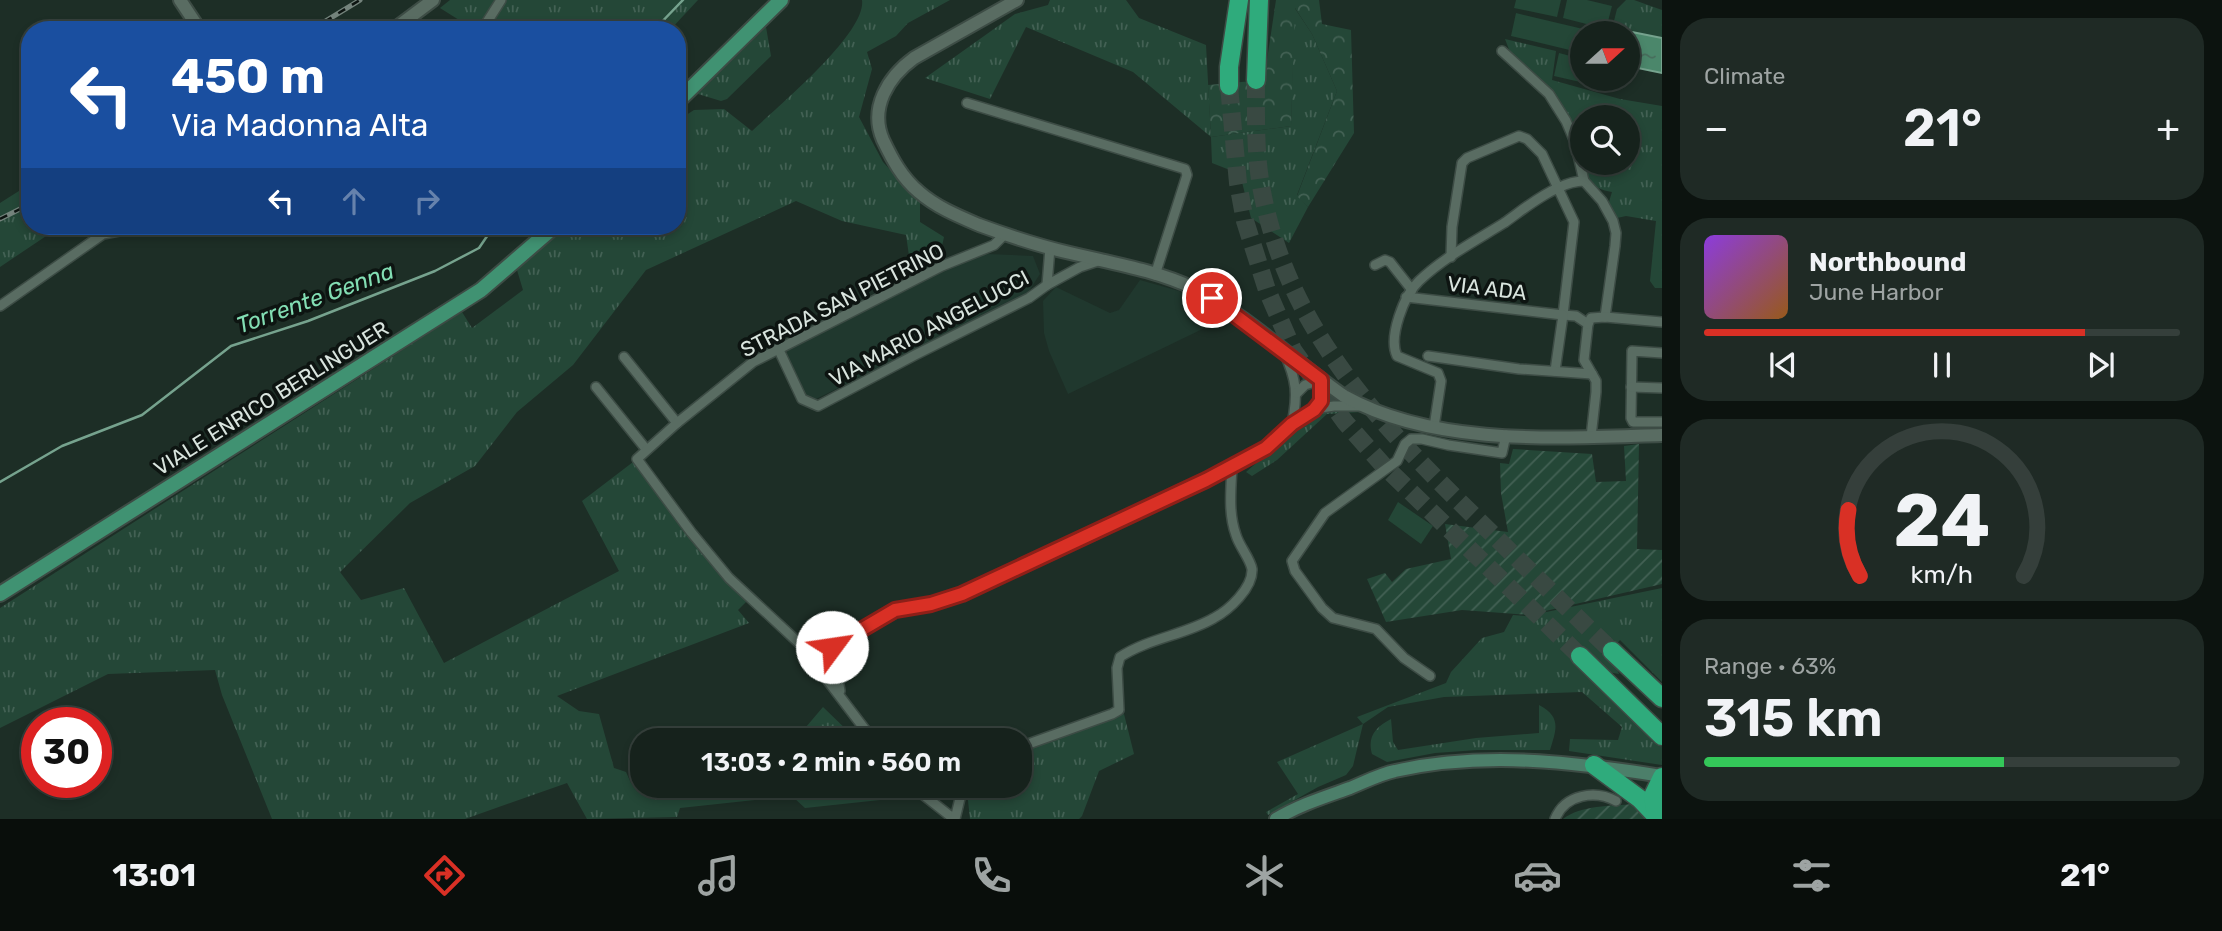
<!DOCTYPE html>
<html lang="en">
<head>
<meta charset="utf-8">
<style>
	body { margin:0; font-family:Rubik,sans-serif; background:#1f2a25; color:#f1f3f6; height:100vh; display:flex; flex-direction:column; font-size:26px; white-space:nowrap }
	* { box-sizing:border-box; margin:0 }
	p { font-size:23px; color:#9ea4a3 }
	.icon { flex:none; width:38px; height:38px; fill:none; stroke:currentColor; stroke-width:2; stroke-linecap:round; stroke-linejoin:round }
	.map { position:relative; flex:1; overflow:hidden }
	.sheet { display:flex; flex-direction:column; gap:18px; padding:18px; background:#0c130f; width:560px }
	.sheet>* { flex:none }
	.banner { position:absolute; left:21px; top:21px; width:665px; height:214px; border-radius:28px; box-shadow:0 4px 10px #0003,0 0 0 2px #353f3b; background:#1a4fa0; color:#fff; overflow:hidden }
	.needle { width:46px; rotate:69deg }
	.controls { position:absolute; left:1570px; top:21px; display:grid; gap:14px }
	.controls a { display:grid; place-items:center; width:70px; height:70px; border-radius:50%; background:#16221c; box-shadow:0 4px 10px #0003,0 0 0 2px #353f3b; font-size:35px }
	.speed { position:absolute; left:21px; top:707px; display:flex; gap:14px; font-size:35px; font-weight:700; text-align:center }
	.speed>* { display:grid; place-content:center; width:91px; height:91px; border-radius:50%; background:#16221c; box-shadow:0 4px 10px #0003,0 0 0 2px #353f3b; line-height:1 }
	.speed .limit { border:10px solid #d22; background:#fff; color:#111 }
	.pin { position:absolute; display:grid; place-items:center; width:60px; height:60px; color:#fff; margin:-30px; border:4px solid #fff; border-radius:50%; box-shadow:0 2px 7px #0007 }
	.me { position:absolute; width:77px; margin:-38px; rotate:59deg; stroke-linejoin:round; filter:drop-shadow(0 0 5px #0008) }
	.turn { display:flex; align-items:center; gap:24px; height:147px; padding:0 35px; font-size:32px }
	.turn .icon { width:91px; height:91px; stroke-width:2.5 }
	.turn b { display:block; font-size:49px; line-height:60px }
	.lanes { display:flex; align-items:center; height:66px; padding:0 35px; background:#0003; justify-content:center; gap:35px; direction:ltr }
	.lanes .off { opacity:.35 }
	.big { font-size:52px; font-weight:600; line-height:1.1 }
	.sheet .widget { flex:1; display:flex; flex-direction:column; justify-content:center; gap:10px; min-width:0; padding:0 24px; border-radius:28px; background:#1f2a25 }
	.sheet .dial { align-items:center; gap:0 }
	.dial svg { height:182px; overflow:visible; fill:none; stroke:#353f3b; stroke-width:7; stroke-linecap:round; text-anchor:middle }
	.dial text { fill:#f1f3f6; stroke:none }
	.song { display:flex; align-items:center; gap:21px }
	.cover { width:84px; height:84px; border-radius:10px; background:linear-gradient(135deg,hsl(270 70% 55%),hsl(30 70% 35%)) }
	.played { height:7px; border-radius:4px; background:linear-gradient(90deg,#d93025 80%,#353f3b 80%) }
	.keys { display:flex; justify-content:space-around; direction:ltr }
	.heat { display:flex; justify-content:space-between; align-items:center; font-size:38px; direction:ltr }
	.charge { height:10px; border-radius:5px; background:linear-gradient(90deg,#34c759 63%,#353f3b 0) }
	.trip { position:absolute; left:630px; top:728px; width:402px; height:70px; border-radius:28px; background:#16221c; box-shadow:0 4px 10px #0003,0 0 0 2px #353f3b; font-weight:600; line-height:70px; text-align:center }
	.tabs { display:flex; height:112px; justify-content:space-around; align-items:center; background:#090e0b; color:#9ea4a3 }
	.tabs .icon { width:49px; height:49px }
	.tabs .current { color:#d93025 }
	.tabs b { font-size:32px; color:#f1f3f6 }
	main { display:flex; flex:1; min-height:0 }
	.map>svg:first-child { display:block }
	.built { fill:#20382e }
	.grass { fill:url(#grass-tufts) }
	.forest { fill:url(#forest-crowns) }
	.garden { fill:url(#garden-furrows) }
	.pitch { fill:#244737 }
	.water { fill:url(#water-ripples); stroke:#76a38e; stroke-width:2 }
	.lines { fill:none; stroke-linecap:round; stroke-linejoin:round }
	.stream { stroke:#76a38e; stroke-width:2.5 }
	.motorway-tunnel { stroke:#394942; stroke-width:18; stroke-dasharray:18 9; stroke-linecap:butt }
	.minor-casing { stroke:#3d4c45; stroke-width:12 }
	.tertiary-casing { stroke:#3d4c45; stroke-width:16 }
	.secondary-casing { stroke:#3d4c45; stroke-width:16 }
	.primary-casing { stroke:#3d4c45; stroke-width:18 }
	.motorway-casing { stroke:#3d4c45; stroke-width:21 }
	.minor { stroke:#596c62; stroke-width:9 }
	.tertiary { stroke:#596c62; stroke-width:12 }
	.secondary { stroke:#4c7f6a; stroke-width:12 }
	.primary { stroke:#409272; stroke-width:14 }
	.motorway { stroke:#2fab7c; stroke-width:18 }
	.rail-casing { stroke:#74837c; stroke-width:5 }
	.rail { stroke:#0d1411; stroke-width:2.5; stroke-dasharray:8; stroke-linecap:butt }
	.route-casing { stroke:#8d1f18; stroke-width:18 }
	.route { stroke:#d93025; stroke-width:12 }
	.labels { text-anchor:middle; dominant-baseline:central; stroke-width:7; stroke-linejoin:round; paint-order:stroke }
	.street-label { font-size:21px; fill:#d9e4de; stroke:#0d1411 }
	.water-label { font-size:23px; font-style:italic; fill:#82ddb3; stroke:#0d1411 }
</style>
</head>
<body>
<main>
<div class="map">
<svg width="1662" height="819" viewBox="0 0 1662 819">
	<defs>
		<pattern id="grass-tufts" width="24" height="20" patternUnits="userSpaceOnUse" patternTransform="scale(1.75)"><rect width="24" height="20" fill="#244737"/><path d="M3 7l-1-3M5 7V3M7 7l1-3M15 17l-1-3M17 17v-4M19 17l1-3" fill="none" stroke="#436154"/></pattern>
		<pattern id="forest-crowns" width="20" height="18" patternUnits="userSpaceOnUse" patternTransform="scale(1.75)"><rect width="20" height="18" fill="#244737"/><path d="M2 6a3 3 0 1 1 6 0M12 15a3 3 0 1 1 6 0" fill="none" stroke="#436154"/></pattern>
		<pattern id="garden-furrows" width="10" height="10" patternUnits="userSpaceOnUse" patternTransform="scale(1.75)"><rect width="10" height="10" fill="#244737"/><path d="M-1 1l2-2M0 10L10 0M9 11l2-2" fill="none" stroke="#436154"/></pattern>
		<pattern id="water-ripples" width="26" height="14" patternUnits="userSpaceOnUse" patternTransform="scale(1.75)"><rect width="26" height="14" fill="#4b876b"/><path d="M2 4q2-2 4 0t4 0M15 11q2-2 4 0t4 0" fill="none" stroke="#476c5b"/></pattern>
	</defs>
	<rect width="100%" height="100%" fill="#1d2e26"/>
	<!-- built -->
	<g class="built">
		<polygon points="988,254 1033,256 1040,274 1027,294 816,399 806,396 786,354 789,348 972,257"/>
		<polygon points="1140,280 1179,291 1204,307 1217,322 1068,394 1049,351 1044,333 1043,301 1056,287 1110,313 1119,310"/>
	</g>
	<!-- grass -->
	<g class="grass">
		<polygon points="450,0 698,0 670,30 475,30 440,8"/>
		<path d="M862,0H950L908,23L896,36L867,52L872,69L859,117L883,162L920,202V222L944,237L938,264L912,276L906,235L842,221L796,201L646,270L573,365L517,412L475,466L410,503L340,572L361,600L404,588L444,663L619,571L582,501L637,459L736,584L746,602L738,610L749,623L557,696L579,711L599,714L614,768L626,772L631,783L639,789L650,786H820C839,790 875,786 896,786L908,797L805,808L792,796L680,808L677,817L587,819L567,783L465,819H272L222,695L215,670L108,674L0,728V608L462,312L472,328L523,290L517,270L565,226H677V121L694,110L724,109L752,131C776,108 867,33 862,0Z"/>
		<polygon points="1050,0 1126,0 1139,18 1206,45 1211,137 1291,126 1294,7 1312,34 1337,91 1297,195 1308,207 1289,243 1251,218 1240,174 1212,163 1211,137 1133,72 1026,27 990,99 925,78 1015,14 1048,5"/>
		<polygon points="1626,0 1634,0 1662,10 1662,38 1632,32 1628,50 1628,33 1611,33 1617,9"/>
		<polygon points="766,27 771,56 727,99 721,101 698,94"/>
		<path d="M1505,39L1556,51L1552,80L1620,99L1662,106V288H1655L1650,281L1656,221L1626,216L1617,218L1608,205L1612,192C1591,188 1589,182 1584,163H1628V117H1582V123H1573L1550,89L1510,52Z"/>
		<polygon points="30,184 30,226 61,226 0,267 0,203"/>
		<polygon points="1339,408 1362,412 1327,414 1277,460 1252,476 1246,472 1310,416 1320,411"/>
		<polygon points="1662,588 1662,682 1620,640 1606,656 1615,663 1619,674 1608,672 1582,647 1573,656 1662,747 1662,765 1569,751 1570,739 1618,740 1622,727 1582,692 1444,697 1388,707 1363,724 1353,766 1346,775 1318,787 1268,815 1266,812 1298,794 1277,762 1363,724 1357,717 1446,683 1451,672 1482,638 1504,632 1513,615 1527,616"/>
		<path d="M1539,705C1562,717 1556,730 1550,750H1477L1435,753L1387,762L1372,754C1367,736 1376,727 1391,719L1393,742L1398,750L1476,738L1539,733Z"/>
		<polygon points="823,707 855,738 841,732 828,740 795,740"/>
		<polygon points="1124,714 1134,754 1099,771 1082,816 1079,819 970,819 967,791 970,786 1020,786 1020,750"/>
	</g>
	<!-- forest -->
	<polygon class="forest" points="1276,0 1319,0 1322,24 1351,30 1354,133 1308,207 1297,196 1337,91 1312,34 1295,8 1291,126 1211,137 1208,85 1264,80"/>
	<!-- garden -->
	<g class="garden">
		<polygon points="1639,444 1637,549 1662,550 1662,584 1528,615 1462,610 1386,622 1367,579 1385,573 1392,582 1406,569 1451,559 1445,524 1508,532 1501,493 1500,463 1509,464 1513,449 1592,454 1596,482 1626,481 1624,446"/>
		<path d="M1634,804L1648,819H1563C1581,805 1611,806 1634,804Z"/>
	</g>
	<!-- pitch -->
	<g class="pitch">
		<polygon points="1516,0 1561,0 1557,17 1514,8"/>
		<polygon points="1567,0 1587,0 1612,6 1606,29 1563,18"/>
		<polygon points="1516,13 1600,33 1582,33 1582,53 1511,36"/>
		<polygon points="1559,53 1582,59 1582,79 1604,79 1602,87 1554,76"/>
		<polygon points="1398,502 1433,526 1421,544 1388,520"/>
	</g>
	<!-- water -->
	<polygon class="water" points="1632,32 1662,38 1662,73 1628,66"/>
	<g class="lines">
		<!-- stream -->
		<g class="stream">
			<polyline points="654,30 683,0"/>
			<polyline points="0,482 62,446 142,415 231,346 308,321 435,271 479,248 494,226"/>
		</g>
		<!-- motorway-tunnel -->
		<g class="motorway-tunnel">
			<path d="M1256,80C1256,116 1255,151 1261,186C1286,327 1378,422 1476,518C1521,562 1566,607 1612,651"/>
			<polyline points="1229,86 1238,183 1245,221 1267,290 1293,350 1345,422 1383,465 1580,656"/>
		</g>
		<!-- minor casing -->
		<g class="minor-casing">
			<g id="minor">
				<polyline points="482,30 501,0"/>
				<polyline points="1502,51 1549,94 1566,121 1575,142 1584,181 1602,201 1613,221 1616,233 1615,246 1605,317"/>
				<polyline points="967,103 1185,169 1187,175 1155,275"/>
				<polyline points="1050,248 1047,285 1080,267 1101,260"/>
				<polyline points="1451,257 1452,227 1462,163 1467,158 1519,136 1527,139 1542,154 1574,222 1563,315 1576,316 1588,324 1584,360 1596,381 1596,392 1591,437"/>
				<polyline points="1375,265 1385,260 1390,262 1412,290"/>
				<polyline points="1406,297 1563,315 1555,371"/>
				<polyline points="0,306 103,234 145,226"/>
				<polyline points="1588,324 1591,318 1605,317 1662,322"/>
				<polyline points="778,348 802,399 818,406 915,355 1029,298 1047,285"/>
				<path d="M1284,352C1297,381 1298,394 1292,424"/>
				<polyline points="1662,353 1632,351 1631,418 1633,422 1662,422"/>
				<polyline points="1428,356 1519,369 1592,374"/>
				<polyline points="624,357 677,423"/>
				<polyline points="596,387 646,449"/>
				<polyline points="1631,387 1662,388"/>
				<polyline points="1297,393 1305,385 1321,380 1321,401 1314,409"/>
				<path d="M1434,427L1441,381L1438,373L1397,356C1388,337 1404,295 1419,281C1443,258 1475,241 1504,223C1521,211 1539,196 1558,188C1566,184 1575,181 1584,181"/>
				<polyline points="812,659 895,610 931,604 962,594 1232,466 1266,448 1292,424 1314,409 1334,406 1359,406"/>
				<polyline points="1430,676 1404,658 1376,629 1333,618 1322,608 1295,571 1292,561 1325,513 1397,461 1405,444 1411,439 1422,439 1448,445 1502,453 1506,435"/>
				<polyline points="840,691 835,661 847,640"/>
				<polyline points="873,740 800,644 729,578 691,532 637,459 677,423 753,362 942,266 994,245 1004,235"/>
				<path d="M1020,747L1112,714L1119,710L1117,668L1120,657C1149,638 1185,635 1214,618C1229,610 1253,588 1252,569C1250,558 1239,546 1236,535C1228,513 1231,489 1232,466"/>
				<polyline points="912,786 954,819"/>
				<polyline points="955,819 963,786"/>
				<path d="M1555,819C1565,794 1595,790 1616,801"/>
			</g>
		</g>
		<!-- tertiary casing -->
		<g class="tertiary-casing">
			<g id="tertiary">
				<polyline points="180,0 200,30"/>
				<path d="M1017,0L914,58C888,77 869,108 883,140C892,159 902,178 919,192C936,207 958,216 979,225C1009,236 1039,246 1070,253C1111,263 1155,270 1193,288C1248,315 1294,361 1344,396C1435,447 1561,438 1662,435"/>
				<polyline points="393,30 433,0"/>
			</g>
		</g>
		<!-- secondary casing -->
		<g class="secondary-casing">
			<path id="secondary" d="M1276,819C1299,805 1325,797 1350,788C1365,782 1380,774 1395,771C1484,751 1574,762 1662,776"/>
		</g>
		<!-- primary casing -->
		<g class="primary-casing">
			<g id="primary">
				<polyline points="677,102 781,0"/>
				<polyline points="0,594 481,290 555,226"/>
			</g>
		</g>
		<!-- motorway casing -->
		<g class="motorway-casing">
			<g id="motorway">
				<polyline points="1256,80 1259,0"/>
				<polyline points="1229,86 1229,67 1239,0"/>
				<polyline points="1612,651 1662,698"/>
				<polyline points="1580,656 1662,736"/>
				<polyline points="1594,765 1640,799 1659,819"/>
				<polyline points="1656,816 1653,796 1662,777"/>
			</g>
		</g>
		<!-- minor -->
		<use href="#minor" class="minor"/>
		<!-- tertiary -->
		<use href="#tertiary" class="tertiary"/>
		<!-- secondary -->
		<use href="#secondary" class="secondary"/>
		<!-- primary -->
		<use href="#primary" class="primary"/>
		<!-- motorway -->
		<use href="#motorway" class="motorway"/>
		<!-- rail casing -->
		<g class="rail-casing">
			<g id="rail">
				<polyline points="311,30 360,0"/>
				<polyline points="0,219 30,204"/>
			</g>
		</g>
		<!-- rail -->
		<use href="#rail" class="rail"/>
	</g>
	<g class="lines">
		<!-- route casing -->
		<g class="route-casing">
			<polyline id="route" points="832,647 895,610 931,604 962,594 1206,480 1266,448 1292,424 1314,410 1321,401 1321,380 1212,298"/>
		</g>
		<!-- route -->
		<use href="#route" class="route"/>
	</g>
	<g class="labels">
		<!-- street labels -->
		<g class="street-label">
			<text transform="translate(1487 288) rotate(7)">VIA ADA</text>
			<text transform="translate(842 300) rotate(-27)">STRADA SAN PIETRINO</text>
			<text transform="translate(929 328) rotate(-28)">VIA MARIO ANGELUCCI</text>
			<text transform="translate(271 398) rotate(-32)">VIALE ENRICO BERLINGUER</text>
		</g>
		<!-- water labels -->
		<g class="water-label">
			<text transform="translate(315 298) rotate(-20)">Torrente Genna</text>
		</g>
	</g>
</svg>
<div class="controls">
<a><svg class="needle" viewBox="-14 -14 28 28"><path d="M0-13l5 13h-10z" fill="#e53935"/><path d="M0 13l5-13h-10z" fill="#9ea4a3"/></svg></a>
<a><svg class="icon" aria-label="search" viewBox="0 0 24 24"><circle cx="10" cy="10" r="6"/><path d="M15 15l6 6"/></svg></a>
</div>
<div class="speed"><div class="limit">30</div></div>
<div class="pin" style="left:1212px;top:298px;background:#d93025"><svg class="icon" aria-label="arrive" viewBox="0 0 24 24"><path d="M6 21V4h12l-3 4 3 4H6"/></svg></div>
<svg class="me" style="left:832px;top:647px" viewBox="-20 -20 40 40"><circle r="19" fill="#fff"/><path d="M0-13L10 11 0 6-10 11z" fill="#d93025"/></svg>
<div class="trip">13:03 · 2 min · 560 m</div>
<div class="banner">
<div class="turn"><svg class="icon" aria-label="left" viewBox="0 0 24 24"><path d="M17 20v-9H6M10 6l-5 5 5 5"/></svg><div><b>450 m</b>Via Madonna Alta</div></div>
<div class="lanes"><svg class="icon" aria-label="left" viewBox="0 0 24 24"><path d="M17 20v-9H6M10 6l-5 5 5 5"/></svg><svg class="icon off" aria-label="ahead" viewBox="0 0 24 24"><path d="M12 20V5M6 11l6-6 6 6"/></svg><svg class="icon off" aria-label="right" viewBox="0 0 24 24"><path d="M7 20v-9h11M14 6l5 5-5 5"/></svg></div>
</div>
</div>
<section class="sheet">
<div class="widget"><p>Climate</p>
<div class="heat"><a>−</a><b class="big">21°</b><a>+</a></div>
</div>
<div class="widget">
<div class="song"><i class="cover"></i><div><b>Northbound</b><p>June Harbor</p></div></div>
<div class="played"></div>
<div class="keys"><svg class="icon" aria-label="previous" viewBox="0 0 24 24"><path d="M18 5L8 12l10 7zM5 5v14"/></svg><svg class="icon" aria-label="pause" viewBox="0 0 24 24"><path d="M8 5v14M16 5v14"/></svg><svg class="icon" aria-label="next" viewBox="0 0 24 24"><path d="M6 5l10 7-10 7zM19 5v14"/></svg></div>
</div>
<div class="widget dial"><svg viewBox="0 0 100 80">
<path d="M14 69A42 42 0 1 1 86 69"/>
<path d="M14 69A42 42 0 0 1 9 40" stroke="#d93025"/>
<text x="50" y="56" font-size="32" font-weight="700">24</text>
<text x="50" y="72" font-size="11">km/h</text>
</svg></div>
<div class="widget"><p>Range · 63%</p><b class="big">315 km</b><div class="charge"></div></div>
</section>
</main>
<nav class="tabs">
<b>13:01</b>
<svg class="icon current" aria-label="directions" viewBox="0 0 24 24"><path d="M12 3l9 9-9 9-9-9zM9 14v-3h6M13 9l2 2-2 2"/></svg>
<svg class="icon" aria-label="music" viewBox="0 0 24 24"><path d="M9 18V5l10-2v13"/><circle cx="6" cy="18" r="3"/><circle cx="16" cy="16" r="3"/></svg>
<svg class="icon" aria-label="phone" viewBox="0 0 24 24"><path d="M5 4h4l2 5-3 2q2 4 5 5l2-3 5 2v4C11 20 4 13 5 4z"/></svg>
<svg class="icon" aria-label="climate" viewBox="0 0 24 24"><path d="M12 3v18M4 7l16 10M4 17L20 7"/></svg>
<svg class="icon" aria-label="car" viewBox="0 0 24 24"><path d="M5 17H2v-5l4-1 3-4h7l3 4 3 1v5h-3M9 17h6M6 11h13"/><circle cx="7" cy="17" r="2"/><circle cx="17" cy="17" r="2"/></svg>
<svg class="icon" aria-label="filters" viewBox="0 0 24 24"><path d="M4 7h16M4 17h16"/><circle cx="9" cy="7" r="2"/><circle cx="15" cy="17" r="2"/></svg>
<b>21°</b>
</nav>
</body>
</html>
